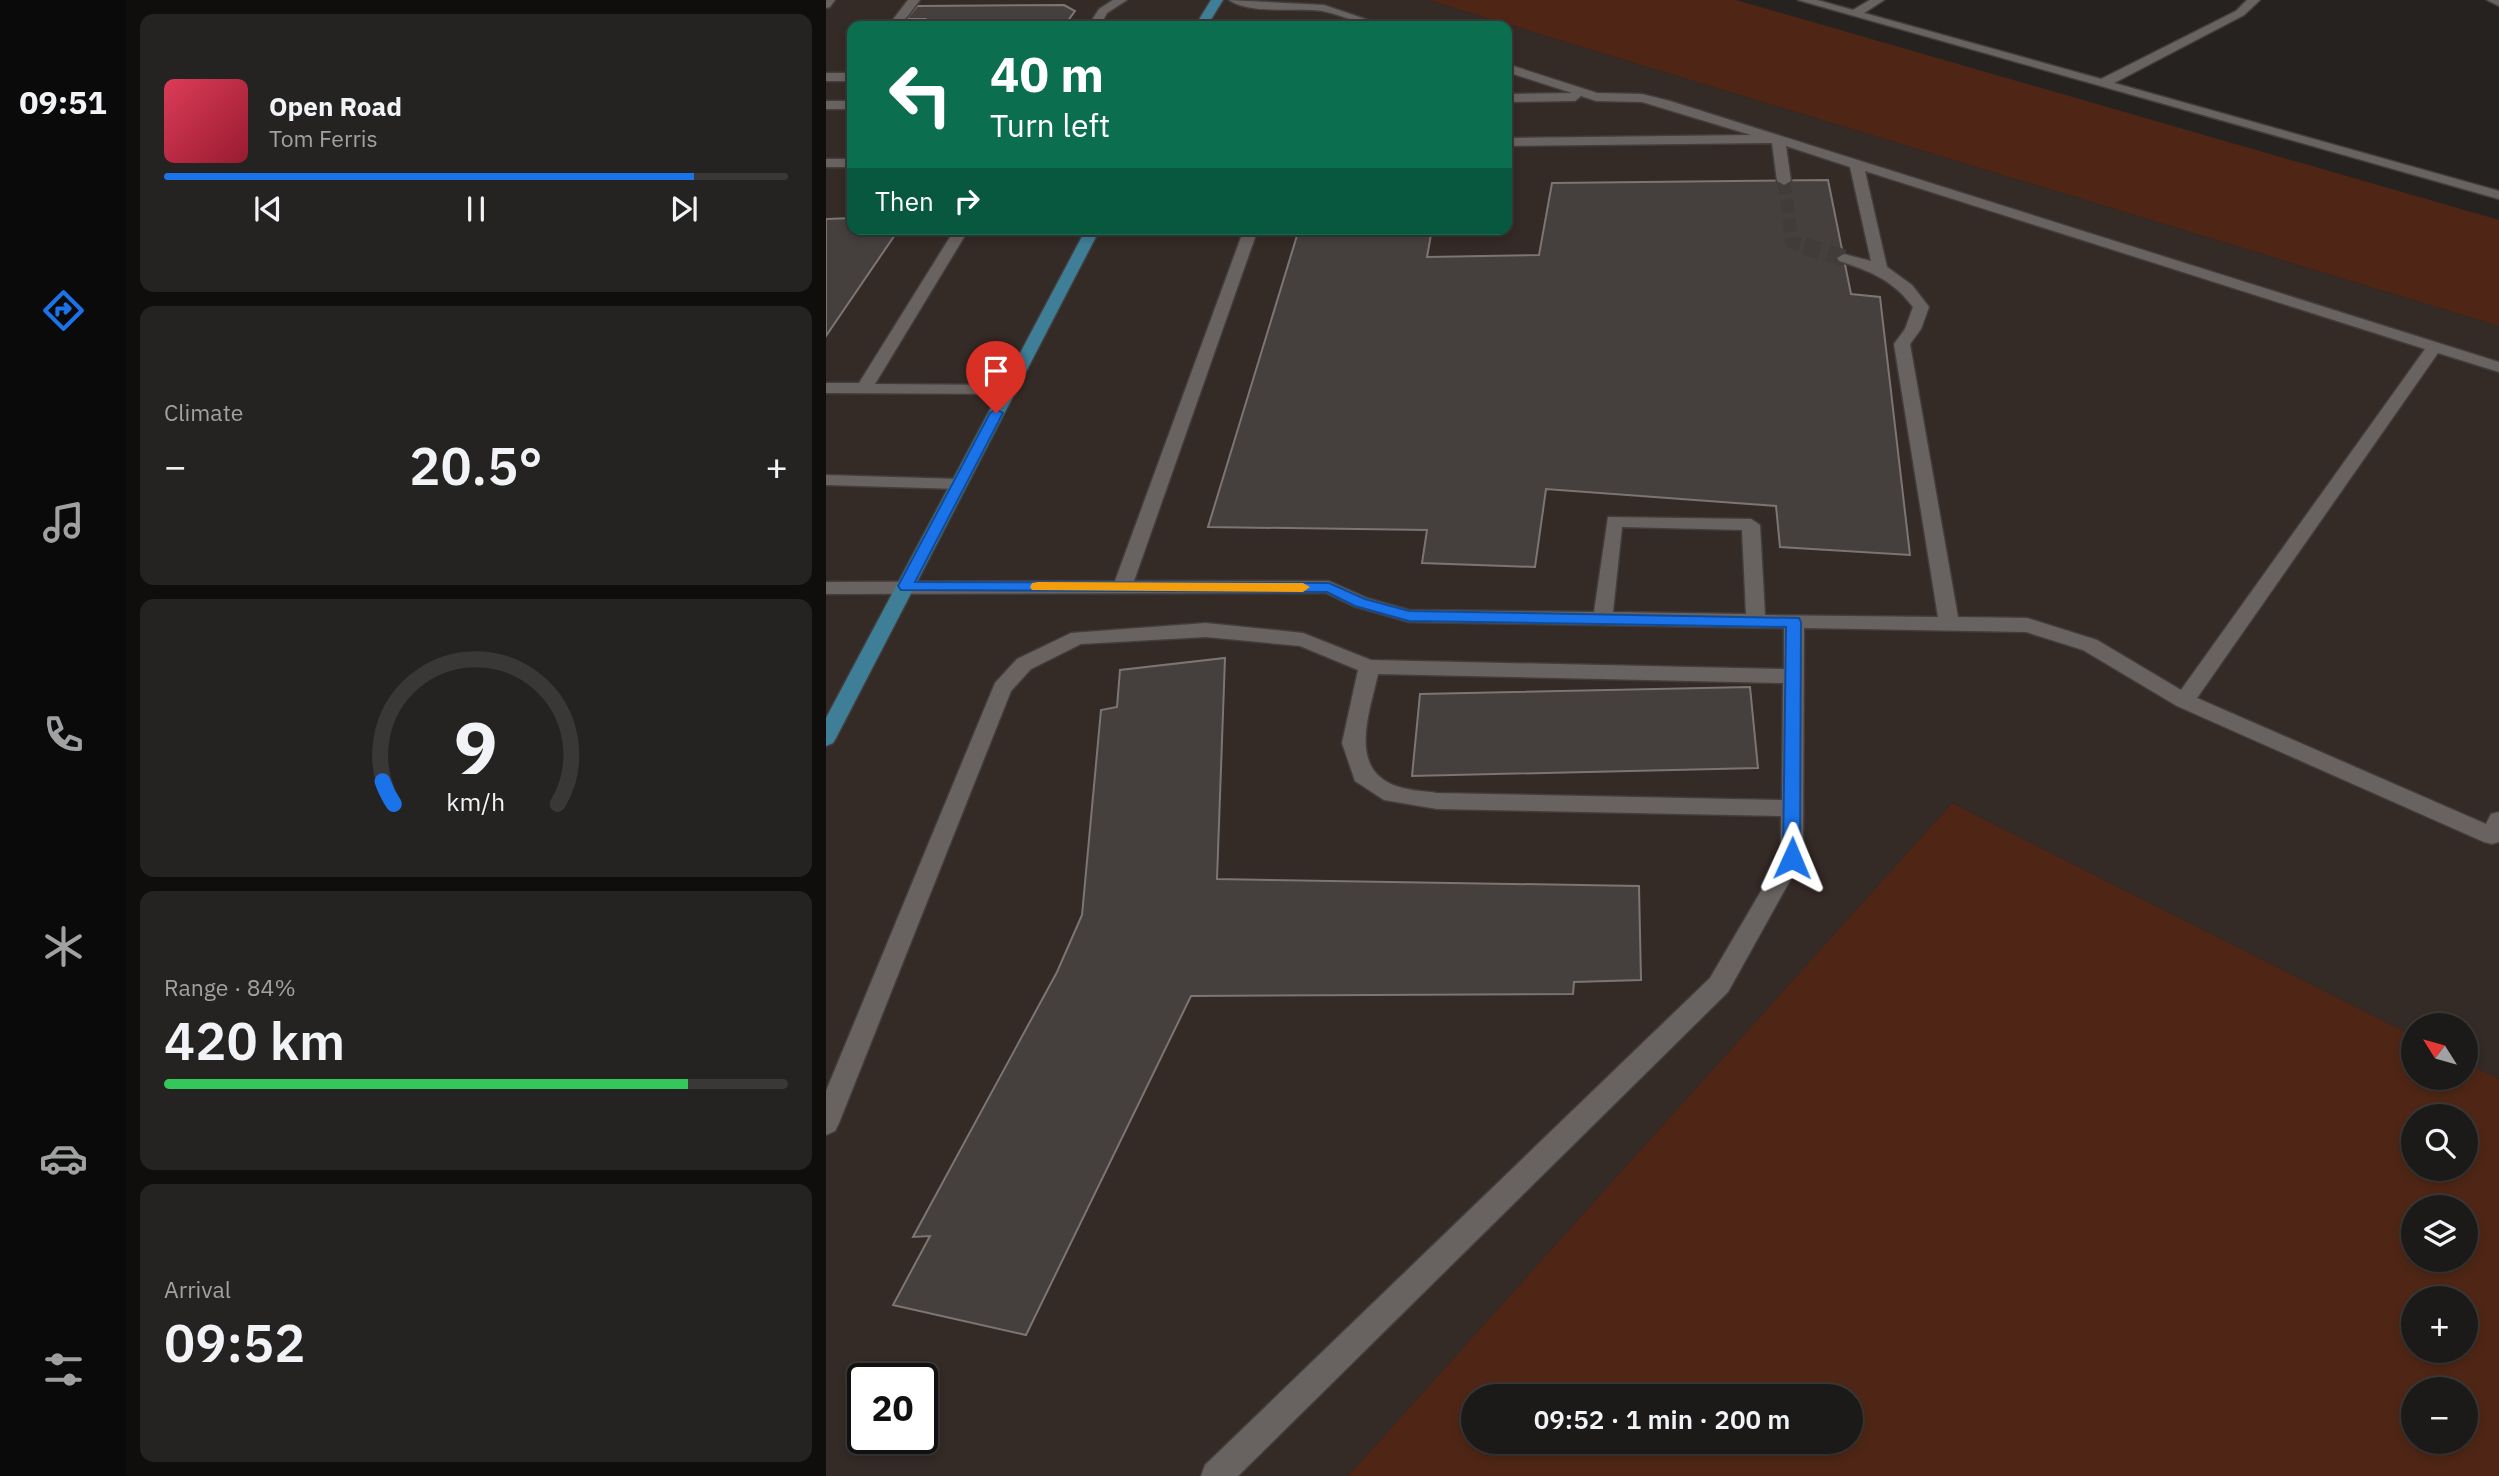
<!DOCTYPE html>
<html lang="en">
<head>
<meta charset="utf-8">
<style>
	body { margin:0; font-family:"IBM Plex Sans",sans-serif; background:#252321; color:#f1f3f6; height:100vh; display:flex; flex-direction:column; font-size:26px; white-space:nowrap }
	* { box-sizing:border-box; margin:0 }
	p { font-size:23px; color:#a0a1a2 }
	.icon { flex:none; width:38px; height:38px; fill:none; stroke:currentColor; stroke-width:2; stroke-linecap:round; stroke-linejoin:round }
	.map { position:relative; flex:1; overflow:hidden }
	.sheet { display:flex; flex-direction:column; gap:14px; padding:14px; background:#0f0e0d; width:700px }
	.sheet>* { flex:none }
	.banner { position:absolute; left:21px; top:21px; width:665px; height:214px; border-radius:14px; box-shadow:0 4px 10px #0003,0 0 0 2px #3a3837; background:#0b6e4f; color:#fff; overflow:hidden }
	.needle { width:46px; rotate:307deg }
	.buttons { position:absolute; left:1575px; top:1013px; display:grid; gap:14px }
	.buttons a { display:grid; place-items:center; width:77px; height:77px; border-radius:50%; background:#1c1a18; box-shadow:0 4px 10px #0003,0 0 0 2px #3a3837; font-size:35px }
	.speed { position:absolute; left:21px; top:1363px; display:flex; gap:14px; font-size:35px; font-weight:700; text-align:center }
	.speed>* { display:grid; place-content:center; width:91px; height:91px; border-radius:50%; background:#1c1a18; box-shadow:0 4px 10px #0003,0 0 0 2px #3a3837; line-height:1 }
	.speed .limit { border:4px solid #111; border-radius:10px; background:#fff; color:#111 }
	.pin { position:absolute; display:grid; place-items:center; width:60px; height:60px; color:#fff; margin:-72px -30px; border-radius:50% 50% 50% 0; rotate:-45deg; box-shadow:0 0 7px #0007 }
	.pin .icon { rotate:45deg }
	.me { position:absolute; width:77px; margin:-38px; rotate:1deg; stroke-linejoin:round; filter:drop-shadow(0 0 5px #0008) }
	.turn { display:flex; align-items:center; gap:24px; height:147px; padding:0 28px; font-size:32px }
	.turn .icon { width:91px; height:91px; stroke-width:2.5 }
	.turn b { display:block; font-size:49px; line-height:60px }
	.then { display:flex; align-items:center; height:66px; padding:0 28px; background:#0003; gap:14px; font-size:26px }
	.big { font-size:52px; font-weight:600; line-height:1.1 }
	.sheet .card { flex:1; display:flex; flex-direction:column; justify-content:center; gap:10px; min-width:0; padding:0 24px; border-radius:14px; background:#252321 }
	.sheet .dial { align-items:center; gap:0 }
	.dial svg { height:182px; overflow:visible; fill:none; stroke:#3a3837; stroke-width:7; stroke-linecap:round; text-anchor:middle }
	.dial text { fill:#f1f3f6; stroke:none }
	.song { display:flex; align-items:center; gap:21px }
	.cover { width:84px; height:84px; border-radius:10px; background:linear-gradient(135deg,hsl(350 70% 55%),hsl(350 70% 35%)) }
	.played { height:7px; border-radius:4px; background:linear-gradient(90deg,#1a73e8 85%,#3a3837 85%) }
	.keys { display:flex; justify-content:space-around; direction:ltr }
	.heat { display:flex; justify-content:space-between; align-items:center; font-size:38px; direction:ltr }
	.charge { height:10px; border-radius:5px; background:linear-gradient(90deg,#34c759 84%,#3a3837 0) }
	.trip { position:absolute; left:635px; top:1384px; width:402px; height:70px; border-radius:35px; background:#1c1a18; box-shadow:0 4px 10px #0003,0 0 0 2px #3a3837; font-weight:600; line-height:70px; text-align:center }
	main { display:flex; flex:1; min-height:0 }
	.menu { display:flex; flex-direction:column; width:126px; justify-content:space-around; align-items:center; background:#0b0a0a; color:#a0a1a2 }
	.menu .icon { width:49px; height:49px }
	.menu .active { color:#1a73e8 }
	.menu b { font-size:32px; color:#f1f3f6 }
	.map>svg:first-child { display:block }
	.built { fill:#342a26; fill-rule:evenodd }
	.green { fill:#4f2615; fill-rule:evenodd }
	.building { fill:#45403e; stroke:#7b7574; stroke-width:2 }
	.lines { fill:none; stroke-linecap:round; stroke-linejoin:round }
	.minor-tunnel-far1 { stroke:#403c3a; stroke-width:13; stroke-dasharray:13 6; stroke-linecap:butt }
	.minor-tunnel { stroke:#403c3a; stroke-width:17; stroke-dasharray:17 8; stroke-linecap:butt }
	.minor-casing { stroke:#423e3d; stroke-width:3 }
	.major-casing { stroke:#423e3d; stroke-width:3 }
	.minor { fill:#686361; fill-rule:evenodd }
	.major { fill:#3e7f97; fill-rule:evenodd }
	.route { fill:#1a73e8; stroke:#114b97; stroke-width:2 }
	.slow { fill:#f59e0b }
</style>
</head>
<body>
<main>
<nav class="menu">
<b>09:51</b>
<svg class="icon active" aria-label="directions" viewBox="0 0 24 24"><path d="M12 3l9 9-9 9-9-9zM9 14v-3h6M13 9l2 2-2 2"/></svg>
<svg class="icon" aria-label="music" viewBox="0 0 24 24"><path d="M9 18V5l10-2v13"/><circle cx="6" cy="18" r="3"/><circle cx="16" cy="16" r="3"/></svg>
<svg class="icon" aria-label="phone" viewBox="0 0 24 24"><path d="M5 4h4l2 5-3 2q2 4 5 5l2-3 5 2v4C11 20 4 13 5 4z"/></svg>
<svg class="icon" aria-label="climate" viewBox="0 0 24 24"><path d="M12 3v18M4 7l16 10M4 17L20 7"/></svg>
<svg class="icon" aria-label="car" viewBox="0 0 24 24"><path d="M5 17H2v-5l4-1 3-4h7l3 4 3 1v5h-3M9 17h6M6 11h13"/><circle cx="7" cy="17" r="2"/><circle cx="17" cy="17" r="2"/></svg>
<svg class="icon" aria-label="filters" viewBox="0 0 24 24"><path d="M4 7h16M4 17h16"/><circle cx="9" cy="7" r="2"/><circle cx="15" cy="17" r="2"/></svg>
</nav>
<section class="sheet">
<div class="card">
<div class="song"><i class="cover"></i><div><b>Open Road</b><p>Tom Ferris</p></div></div>
<div class="played"></div>
<div class="keys"><svg class="icon" aria-label="previous" viewBox="0 0 24 24"><path d="M18 5L8 12l10 7zM5 5v14"/></svg><svg class="icon" aria-label="pause" viewBox="0 0 24 24"><path d="M8 5v14M16 5v14"/></svg><svg class="icon" aria-label="next" viewBox="0 0 24 24"><path d="M6 5l10 7-10 7zM19 5v14"/></svg></div>
</div>
<div class="card"><p>Climate</p>
<div class="heat"><a>−</a><b class="big">20.5°</b><a>+</a></div>
</div>
<div class="card dial"><svg viewBox="0 0 100 80">
<path d="M14 69A42 42 0 1 1 86 69"/>
<path d="M14 69A42 42 0 0 1 9 59" stroke="#1a73e8"/>
<text x="50" y="56" font-size="32" font-weight="700">9</text>
<text x="50" y="72" font-size="11">km/h</text>
</svg></div>
<div class="card"><p>Range · 84%</p><b class="big">420 km</b><div class="charge"></div></div>
<div class="card"><p>Arrival</p><b class="big">09:52</b></div>
</section>
<div class="map">
<svg width="1673" height="1476" viewBox="0 0 1673 1476">
	<rect width="100%" height="100%" fill="#262220"/>
	<!-- built -->
	<path class="built" d="M0,0H602L1673,326V1079L1640,1063V1026H1587V1036L1126,803L522,1476H0ZM26,26H681V229H26ZM37,1379H96V1438H37Z"/>
	<!-- green -->
	<g class="green">
		<polygon points="602,0 910,0 1673,220 1673,326"/>
		<path d="M1126,803L1587,1036V1078H1640V1063L1673,1079V1476H522ZM1587,1116H1640V1169H1587ZM1587,1208H1640V1260H1587ZM1587,1298H1640V1351H1587ZM1587,1390H1640V1442H1587ZM648,1396H1026V1442H648Z"/>
	</g>
	<!-- building -->
	<g class="building">
		<polygon points="238,5 249,11 238,26 93,26 99,19 80,19 91,6"/>
		<polygon points="1002,180 1025,294 1054,297 1084,555 954,547 950,506 720,489 709,567 596,563 601,530 382,527 473,229 606,229 601,257 713,255 726,183"/>
		<polygon points="26,218 26,229 73,229 0,336 0,219"/>
		<polygon points="399,658 391,879 813,886 815,980 748,982 747,994 365,996 200,1335 67,1305 104,1236 87,1237 231,972 256,915 275,710 291,707 294,670"/>
		<polygon points="924,687 932,768 586,776 594,694"/>
	</g>
	<g class="lines">
		<!-- minor-tunnel-far1 -->
		<polyline class="minor-tunnel-far1" points="958,181 966,242 984,248"/>
		<!-- minor-tunnel -->
		<polyline class="minor-tunnel" points="978,246 1018,258"/>
		<!-- minor casing -->
		<g class="minor-casing">
			<g id="minor">
				<polygon points="0,0 9,0 4,7 0,8"/>
				<polygon points="82,0 94,0 74,26 62,26"/>
				<polygon points="287,0 301,0 281,13 274,26 262,26 273,9"/>
				<path d="M403,0L498,5L560,26C537,27 518,15 496,11C470,7 424,15 403,0Z"/>
				<polygon points="972,0 991,0 1027,10 1044,0 1058,0 1038,13 1275,79 1410,11 1421,0 1434,0 1418,15 1288,83 1673,191 1673,199"/>
				<polygon points="1661,0 1673,0 1673,6"/>
				<path d="M681,64L771,93L816,94L844,101L1673,362V372L1612,353L1371,698L1660,824L1665,814L1673,812V842L1666,844L1658,842L1351,706L1257,650L1200,632L978,628L977,857L902,992L412,1476H375L379,1465L884,978L955,857V816L611,809L558,800L529,781L516,743L532,670L474,646L380,637L255,644L205,669L185,691L13,1123L9,1131L0,1135V1091L169,683L191,659L245,633L380,623L477,633L545,660L958,669V628L583,622L527,606L500,593L0,594V582L289,581L418,229H432L308,581H503L541,598L583,610L768,612L782,517L925,519L934,525L939,615L1112,617L1068,344L1079,329L1087,307C1067,280 1044,271 1013,261L1011,258L1018,254L1045,261L1024,167L960,146L965,181L958,185L951,181L946,143L681,146V138L925,135L816,102L770,101L755,96L749,101L681,102V94L746,93L681,72ZM1039,171L1599,349L1355,690L1271,640L1201,618L1132,617L1084,344L1095,329L1103,307L1086,285L1061,267ZM796,527L916,530L920,614L787,612ZM552,674L957,683L956,800L611,793C599,791 585,791 573,787C520,771 544,712 552,674Z"/>
				<rect x="0" y="73" width="26" height="8"/>
				<rect x="0" y="101" width="26" height="8"/>
				<rect x="0" y="159" width="26" height="8"/>
				<polygon points="129,229 143,229 49,384 183,385 189,386 191,390 189,394 0,393 0,383 33,383"/>
				<polygon points="0,475 133,479 142,484 133,489 0,485"/>
			</g>
		</g>
		<!-- major casing -->
		<g class="major-casing">
			<g id="major">
				<polygon points="385,0 397,0 381,26 369,26"/>
				<polygon points="260,229 274,229 10,738 7,743 0,746 0,718"/>
			</g>
		</g>
		<!-- minor -->
		<use href="#minor" class="minor"/>
		<!-- major -->
		<use href="#major" class="major"/>
	</g>
	<!-- route -->
	<polygon class="route" points="170,409 177,413 89,582 503,583 539,599 583,611 973,618 975,622 974,858 972,862 960,862 957,858 960,627 583,621 529,606 501,592 75,590 72,586 164,413"/>
	<!-- slow -->
	<polygon class="slow" points="212,582 477,583 484,587 477,592 206,590 204,587 206,583"/>
</svg>
<div class="buttons">
<a><svg class="needle" viewBox="-14 -14 28 28"><path d="M0-13l5 13h-10z" fill="#e53935"/><path d="M0 13l5-13h-10z" fill="#a0a1a2"/></svg></a>
<a><svg class="icon" aria-label="search" viewBox="0 0 24 24"><circle cx="10" cy="10" r="6"/><path d="M15 15l6 6"/></svg></a>
<a><svg class="icon" aria-label="layers" viewBox="0 0 24 24"><path d="M12 4l9 5-9 5-9-5zM3 14l9 5 9-5"/></svg></a>
<a>+</a>
<a>−</a>
</div>
<div class="speed"><div class="limit">20</div></div>
<div class="pin" style="left:170px;top:413px;background:#d93025"><svg class="icon" aria-label="arrive" viewBox="0 0 24 24"><path d="M6 21V4h12l-3 4 3 4H6"/></svg></div>
<svg class="me" style="left:966px;top:858px" viewBox="-20 -20 40 40"><path d="M0-17L14 15 0 8-14 15z" fill="#1a73e8" stroke="#fff" stroke-width="4"/></svg>
<div class="trip">09:52 · 1 min · 200 m</div>
<div class="banner">
<div class="turn"><svg class="icon" aria-label="left" viewBox="0 0 24 24"><path d="M17 20v-9H6M10 6l-5 5 5 5"/></svg><div><b>40 m</b>Turn left</div></div>
<div class="then">Then<svg class="icon" aria-label="right" viewBox="0 0 24 24"><path d="M7 20v-9h11M14 6l5 5-5 5"/></svg></div>
</div>
</div>
</main>
</body>
</html>
